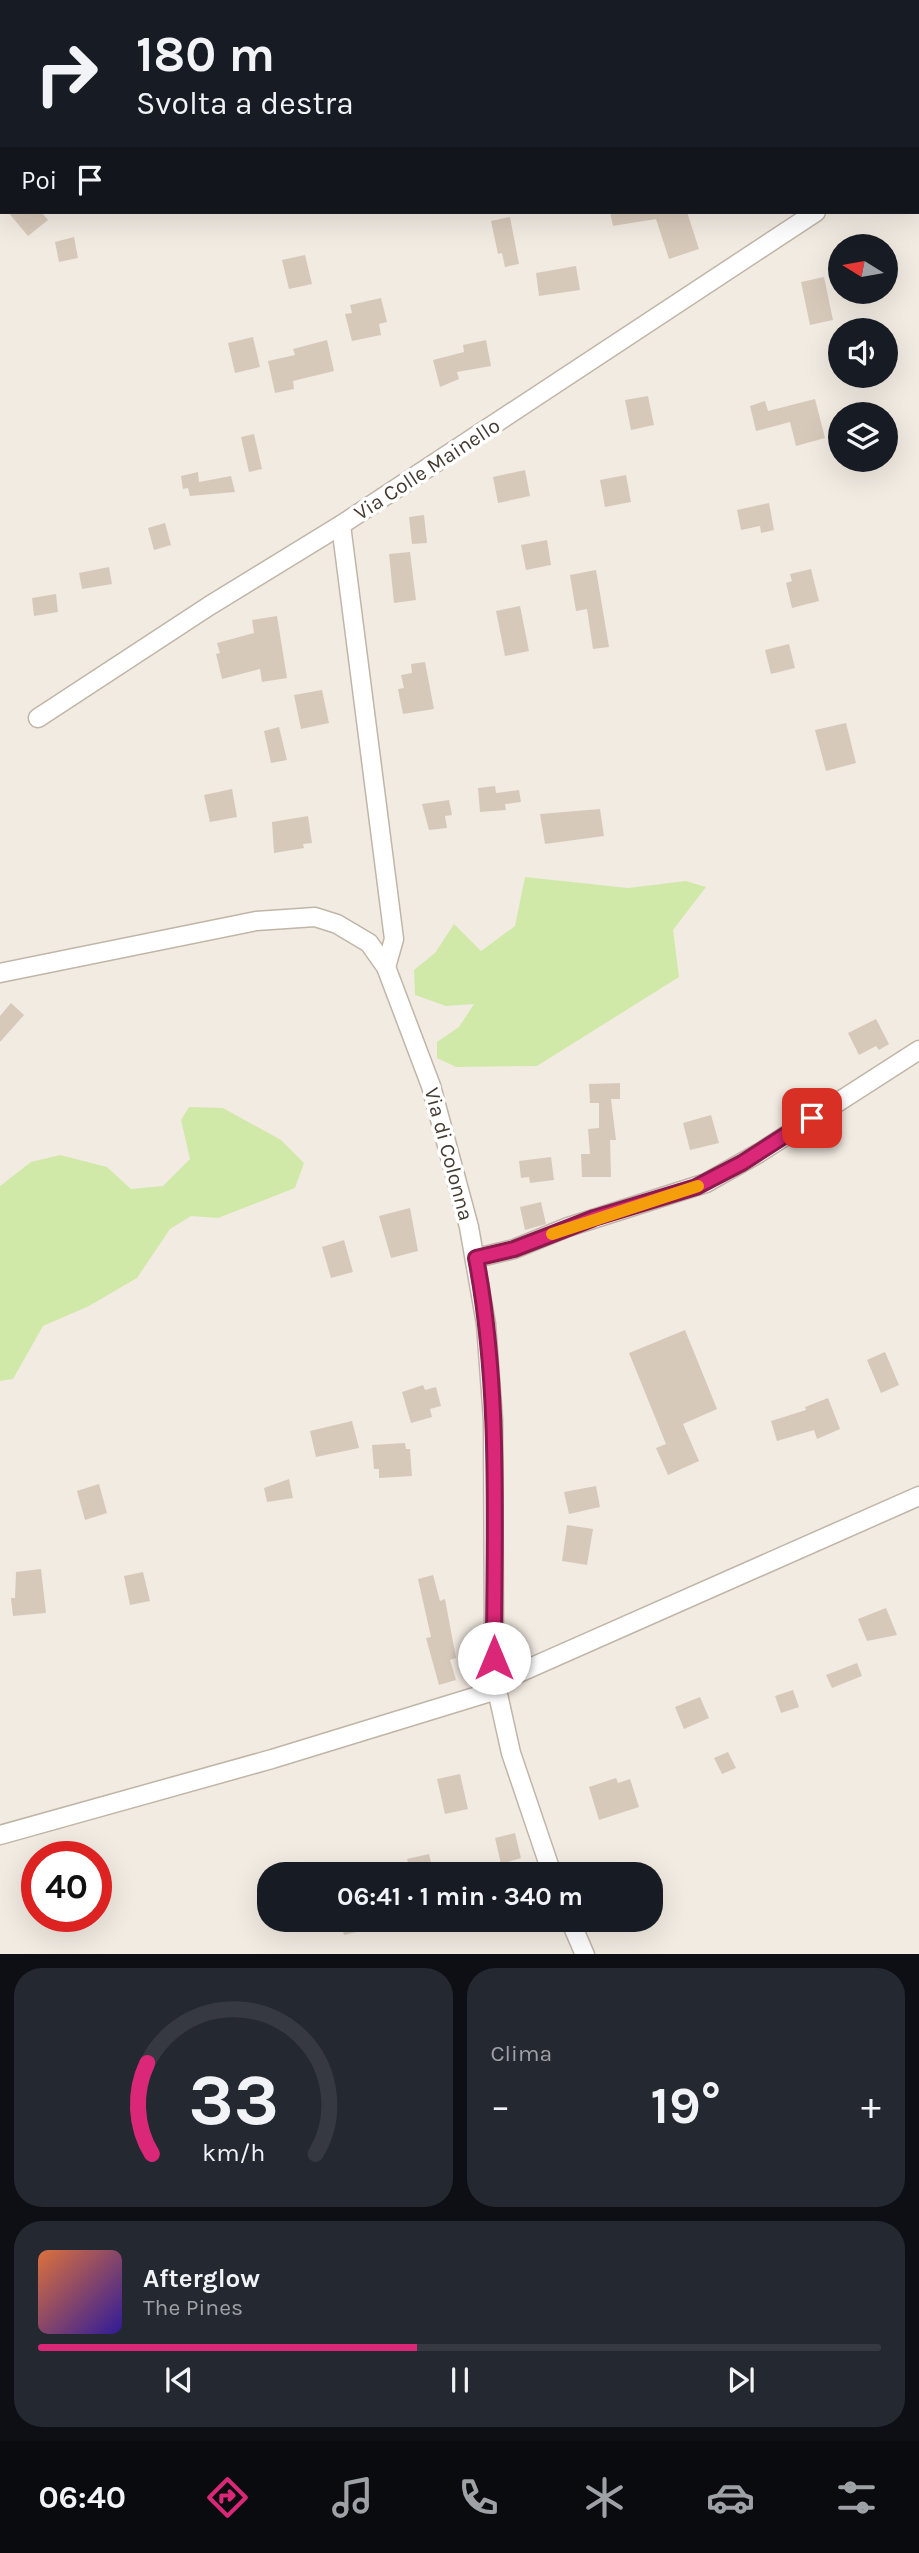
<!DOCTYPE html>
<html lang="it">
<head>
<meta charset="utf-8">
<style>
	body { margin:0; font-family:Karla,sans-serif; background:#242831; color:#f1f3f6; height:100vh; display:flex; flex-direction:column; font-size:26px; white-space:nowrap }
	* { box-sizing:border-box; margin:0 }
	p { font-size:23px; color:#9ea1a6 }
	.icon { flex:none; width:38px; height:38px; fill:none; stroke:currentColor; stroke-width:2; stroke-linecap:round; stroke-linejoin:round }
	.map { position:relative; height:1954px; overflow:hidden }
	.sheet { display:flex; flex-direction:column; gap:14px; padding:14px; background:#0d0f14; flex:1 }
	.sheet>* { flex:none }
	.banner { position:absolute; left:0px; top:0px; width:920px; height:214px; box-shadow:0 7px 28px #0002; background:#171b24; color:#f1f3f6; overflow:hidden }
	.needle { width:46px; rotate:281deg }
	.tools { position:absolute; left:828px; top:234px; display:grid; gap:14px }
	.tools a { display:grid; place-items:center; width:70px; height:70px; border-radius:50%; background:#171b24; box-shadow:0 7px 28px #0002; font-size:35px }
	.speed { position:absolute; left:21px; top:1841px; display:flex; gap:14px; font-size:35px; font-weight:700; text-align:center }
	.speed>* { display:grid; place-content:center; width:91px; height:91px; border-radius:50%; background:#171b24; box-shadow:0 7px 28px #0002; line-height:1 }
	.speed .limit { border:10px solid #d22; background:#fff; color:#111 }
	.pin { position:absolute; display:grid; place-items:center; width:60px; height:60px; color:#fff; margin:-30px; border-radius:14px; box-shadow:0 4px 10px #0006 }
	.me { position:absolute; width:77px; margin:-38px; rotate:0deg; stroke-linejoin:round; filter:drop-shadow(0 0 5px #0008) }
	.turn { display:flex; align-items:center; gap:24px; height:147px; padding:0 21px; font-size:32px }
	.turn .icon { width:91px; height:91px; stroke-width:2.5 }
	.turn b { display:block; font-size:49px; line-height:60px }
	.then { display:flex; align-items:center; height:66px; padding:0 21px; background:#0003; gap:14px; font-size:26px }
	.big { font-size:52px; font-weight:700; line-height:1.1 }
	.sheet .card { flex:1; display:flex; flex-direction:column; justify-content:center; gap:10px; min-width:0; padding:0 24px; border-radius:28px; background:#242831 }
	.sheet .dial { align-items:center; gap:0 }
	.dial svg { height:182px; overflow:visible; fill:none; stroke:#363941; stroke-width:7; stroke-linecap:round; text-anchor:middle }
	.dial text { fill:#f1f3f6; stroke:none }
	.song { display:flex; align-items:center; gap:21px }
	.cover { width:84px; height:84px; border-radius:10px; background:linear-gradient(135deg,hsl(20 70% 55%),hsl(250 70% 35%)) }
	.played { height:7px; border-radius:4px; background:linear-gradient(90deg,#db2777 45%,#363941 45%) }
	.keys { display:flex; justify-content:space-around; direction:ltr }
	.heat { display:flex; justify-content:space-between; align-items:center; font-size:38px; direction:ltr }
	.sheet .tiles { flex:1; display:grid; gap:14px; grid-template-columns:1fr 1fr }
	.card:last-child { grid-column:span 2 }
	.trip { position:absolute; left:257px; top:1862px; width:406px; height:70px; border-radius:28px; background:#171b24; box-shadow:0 7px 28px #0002; font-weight:700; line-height:70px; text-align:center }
	.dock { display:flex; height:112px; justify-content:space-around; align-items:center; background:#090b0e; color:#9ea1a6 }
	.dock .icon { width:49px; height:49px }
	.dock .on { color:#db2777 }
	.dock b { font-size:32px; color:#f1f3f6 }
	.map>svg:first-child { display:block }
	.green { fill:#d1e9a8 }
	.building { fill:#d7c9ba }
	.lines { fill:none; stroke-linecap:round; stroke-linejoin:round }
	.minor-casing { stroke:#c0b5a7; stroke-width:21 }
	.minor { stroke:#fff; stroke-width:18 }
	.route-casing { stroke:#8e194d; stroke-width:18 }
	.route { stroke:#db2777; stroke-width:12 }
	.slow { stroke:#f59e0b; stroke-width:12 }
	.labels { text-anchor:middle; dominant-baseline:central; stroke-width:7; stroke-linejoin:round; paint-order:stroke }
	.street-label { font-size:21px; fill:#433b32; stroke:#fff }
</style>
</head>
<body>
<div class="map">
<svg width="919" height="1955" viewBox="0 0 919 1955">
	<rect width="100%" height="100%" fill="#f2ebe2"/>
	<!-- green -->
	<g class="green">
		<polygon points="525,877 628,888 686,881 706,887 673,930 679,977 537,1066 456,1067 437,1058 437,1042 459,1027 474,1004 446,1006 415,995 414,970 435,953 454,924 481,951 515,926"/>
		<polygon points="189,1107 223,1108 281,1140 304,1163 295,1188 218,1218 191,1216 170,1229 137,1278 89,1306 43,1326 13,1379 0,1381 0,1186 31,1162 60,1155 107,1167 131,1189 163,1186 190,1159 181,1120"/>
	</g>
	<!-- building -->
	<g class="building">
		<polygon points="8,212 41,212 48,220 28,236"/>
		<polygon points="610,212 687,212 699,249 669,259 656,219 613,226"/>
		<polygon points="510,217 519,264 505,267 502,253 498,254 491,221"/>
		<polygon points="74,237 78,258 59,262 55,242"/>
		<polygon points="305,255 312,284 289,289 282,260"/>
		<polygon points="576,266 580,290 539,296 536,273"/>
		<polygon points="824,277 833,320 810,325 801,282"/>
		<polygon points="381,298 387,322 379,324 381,335 352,341 345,314 352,313 350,305"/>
		<polygon points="253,337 260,367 235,373 228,343"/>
		<polygon points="327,340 334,371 293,381 294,389 275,393 268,361 295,355 293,349"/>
		<polygon points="486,340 491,366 457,372 459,379 440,387 433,360 464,352 463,345"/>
		<polygon points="648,396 654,425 631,430 625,400"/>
		<polygon points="815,399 825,438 796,446 790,422 756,431 750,406 765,401 768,411"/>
		<polygon points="254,434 262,469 249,472 241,437"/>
		<polygon points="525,470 530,496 498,503 493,477"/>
		<polygon points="198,472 199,482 231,476 235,492 190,496 188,488 183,489 181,476"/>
		<polygon points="626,475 631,502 605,507 600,480"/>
		<polygon points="769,503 774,530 761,533 760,526 741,530 737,510"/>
		<polygon points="424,515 427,543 412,544 409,517"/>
		<polygon points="165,523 171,545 154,550 148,528"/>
		<polygon points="547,540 551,565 526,570 521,545"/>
		<polygon points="410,552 416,600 394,603 389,554"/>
		<polygon points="109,567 112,584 82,589 79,573"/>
		<polygon points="811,569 819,601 792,608 786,583 792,581 790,574"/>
		<polygon points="596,570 609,647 593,649 587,609 576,611 570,575"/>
		<polygon points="56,594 58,612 34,616 32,598"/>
		<polygon points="520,606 529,651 505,656 496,611"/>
		<polygon points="277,616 287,678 262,682 260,669 222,679 216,654 220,653 217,643 254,633 252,620"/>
		<polygon points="789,644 795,668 771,674 765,650"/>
		<polygon points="425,662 434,709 403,714 398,689 404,688 401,675 412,673 411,664"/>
		<polygon points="322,690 329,723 301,729 294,695"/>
		<polygon points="846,723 856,763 826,771 815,730"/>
		<polygon points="279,727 287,760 271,763 264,731"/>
		<polygon points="495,786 496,793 519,790 521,802 505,804 506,810 480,812 478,788"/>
		<polygon points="232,789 237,817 210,822 204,795"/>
		<polygon points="449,800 452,815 445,816 447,828 429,830 422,804"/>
		<polygon points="600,809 604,836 545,844 540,814"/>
		<polygon points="308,816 312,843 303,844 304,848 274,853 272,822"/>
		<polygon points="11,1003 24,1015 0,1042 0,1016"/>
		<polygon points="876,1019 889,1044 879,1050 876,1046 859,1055 848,1033"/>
		<polygon points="620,1083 620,1099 611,1099 616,1140 610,1140 611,1177 582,1177 581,1154 590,1154 588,1129 599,1128 599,1103 590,1103 589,1084"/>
		<polygon points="711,1115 719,1143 690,1150 683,1123"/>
		<polygon points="551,1157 554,1180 530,1183 529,1177 521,1178 519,1161"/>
		<polygon points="541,1202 546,1224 525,1230 520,1207"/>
		<polygon points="410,1208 418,1251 391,1258 379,1216"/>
		<polygon points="344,1240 353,1272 331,1278 322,1247"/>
		<polygon points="685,1330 717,1409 683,1424 699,1461 668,1475 656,1448 666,1444 629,1353"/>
		<polygon points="885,1352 899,1385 881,1393 867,1360"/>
		<polygon points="423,1385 425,1390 436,1387 441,1406 430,1409 432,1417 411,1423 402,1392"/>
		<polygon points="828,1398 840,1429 817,1439 814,1430 777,1441 771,1421 806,1410 805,1407"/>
		<polygon points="352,1421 359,1448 316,1457 310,1431"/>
		<polygon points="405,1443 406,1449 410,1449 412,1476 379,1478 379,1469 374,1469 372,1445"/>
		<polygon points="289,1479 293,1498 267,1502 264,1488"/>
		<polygon points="99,1484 107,1513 85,1520 77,1491"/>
		<polygon points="596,1486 600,1507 569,1514 564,1492"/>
		<polygon points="567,1525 593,1529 587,1565 562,1561"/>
		<polygon points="41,1569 46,1613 13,1616 11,1598 15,1598 16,1572"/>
		<polygon points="143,1572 150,1601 130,1605 124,1576"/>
		<polygon points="433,1575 440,1601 445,1599 456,1658 450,1660 456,1680 439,1685 426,1638 431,1637 418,1579"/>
		<polygon points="886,1608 897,1635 867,1641 858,1619"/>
		<polygon points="857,1663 862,1676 832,1688 826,1675"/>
		<polygon points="793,1690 799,1707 781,1713 775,1696"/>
		<polygon points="700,1697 709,1718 684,1729 675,1707"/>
		<polygon points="728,1752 736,1768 722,1774 714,1758"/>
		<polygon points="460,1774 468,1809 445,1814 437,1779"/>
		<polygon points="616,1778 618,1783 630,1779 639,1807 599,1820 589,1787"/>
		<polygon points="515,1833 521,1858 501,1864 495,1838"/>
		<polygon points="429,1854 434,1874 411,1874 407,1859"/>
		<polygon points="340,1920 389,1920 390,1924 344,1935"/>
	</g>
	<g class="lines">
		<!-- minor casing -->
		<g class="minor-casing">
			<g id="minor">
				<polyline points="211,0 211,2"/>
				<polyline points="484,2 488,0"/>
				<polyline points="38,718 209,606 341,525"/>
				<polyline points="386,967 394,939 341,525 816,212"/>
				<polyline points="0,973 256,921 315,917 337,924 369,943 386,967 431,1086 469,1227 486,1324 493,1420 494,1638 497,1690 511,1753 552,1874"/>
				<polyline points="476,1258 514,1249 568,1227 706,1183 759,1153 919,1050"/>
				<polyline points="496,1683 919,1496"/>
				<polyline points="0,1835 272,1759 497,1690"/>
				<polyline points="570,1920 585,1955"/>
			</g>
		</g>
		<!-- minor -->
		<use href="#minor" class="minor"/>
	</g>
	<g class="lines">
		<!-- route casing -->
		<g class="route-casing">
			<path id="route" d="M494,1658C494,1525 501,1389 476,1258L514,1249L594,1218L696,1187L742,1163L812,1118"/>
		</g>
		<!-- route -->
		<use href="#route" class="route"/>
		<!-- slow -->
		<polyline class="slow" points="552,1234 698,1186"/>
	</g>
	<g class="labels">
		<!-- street labels -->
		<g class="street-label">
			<text transform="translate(427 469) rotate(-33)">Via Colle Mainello</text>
			<text transform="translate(449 1154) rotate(75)">Via di Colonna</text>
		</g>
	</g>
</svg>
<div class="tools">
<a><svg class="needle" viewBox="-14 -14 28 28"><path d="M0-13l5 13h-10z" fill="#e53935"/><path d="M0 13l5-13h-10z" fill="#9ea1a6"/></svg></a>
<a><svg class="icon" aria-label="sound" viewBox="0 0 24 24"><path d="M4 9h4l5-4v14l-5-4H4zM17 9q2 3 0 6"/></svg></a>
<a><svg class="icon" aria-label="layers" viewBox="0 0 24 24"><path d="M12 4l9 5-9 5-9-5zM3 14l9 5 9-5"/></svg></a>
</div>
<div class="speed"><div class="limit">40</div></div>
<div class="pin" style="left:812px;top:1118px;background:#d93025"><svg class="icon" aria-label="arrive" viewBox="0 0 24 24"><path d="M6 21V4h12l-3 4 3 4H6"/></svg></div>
<svg class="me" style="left:494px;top:1658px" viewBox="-20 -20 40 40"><circle r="19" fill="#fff"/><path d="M0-13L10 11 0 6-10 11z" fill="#db2777"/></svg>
<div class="trip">06:41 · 1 min · 340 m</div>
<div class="banner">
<div class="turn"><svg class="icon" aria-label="right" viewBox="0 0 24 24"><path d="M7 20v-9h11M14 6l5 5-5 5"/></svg><div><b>180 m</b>Svolta a destra</div></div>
<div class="then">Poi<svg class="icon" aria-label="arrive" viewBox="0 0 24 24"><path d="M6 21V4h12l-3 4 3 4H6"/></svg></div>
</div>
</div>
<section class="sheet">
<div class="tiles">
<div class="card dial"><svg viewBox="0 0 100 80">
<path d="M14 69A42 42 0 1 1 86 69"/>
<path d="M14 69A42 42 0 0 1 12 29" stroke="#db2777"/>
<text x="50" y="56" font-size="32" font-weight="700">33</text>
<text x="50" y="72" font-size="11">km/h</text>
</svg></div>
<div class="card"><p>Clima</p>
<div class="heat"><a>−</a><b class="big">19°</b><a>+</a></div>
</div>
<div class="card">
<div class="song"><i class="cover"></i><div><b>Afterglow</b><p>The Pines</p></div></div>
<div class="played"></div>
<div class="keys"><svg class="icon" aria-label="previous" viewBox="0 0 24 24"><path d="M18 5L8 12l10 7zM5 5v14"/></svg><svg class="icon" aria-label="pause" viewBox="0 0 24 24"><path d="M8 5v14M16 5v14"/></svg><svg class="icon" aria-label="next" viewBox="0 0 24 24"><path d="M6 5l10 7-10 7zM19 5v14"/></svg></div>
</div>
</div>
</section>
<nav class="dock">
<b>06:40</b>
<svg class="icon on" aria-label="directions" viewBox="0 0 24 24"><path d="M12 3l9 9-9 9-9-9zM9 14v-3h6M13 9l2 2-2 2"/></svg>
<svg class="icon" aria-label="music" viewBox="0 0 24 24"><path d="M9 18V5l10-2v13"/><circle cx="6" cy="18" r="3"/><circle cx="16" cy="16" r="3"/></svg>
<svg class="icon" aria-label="phone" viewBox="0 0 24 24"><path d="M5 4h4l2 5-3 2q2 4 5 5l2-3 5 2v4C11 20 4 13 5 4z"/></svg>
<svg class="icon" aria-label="climate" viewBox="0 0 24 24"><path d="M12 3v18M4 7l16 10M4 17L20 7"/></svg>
<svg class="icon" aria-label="car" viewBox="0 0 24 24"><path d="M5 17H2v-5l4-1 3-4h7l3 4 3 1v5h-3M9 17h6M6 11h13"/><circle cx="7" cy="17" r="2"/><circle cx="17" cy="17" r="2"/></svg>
<svg class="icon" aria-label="filters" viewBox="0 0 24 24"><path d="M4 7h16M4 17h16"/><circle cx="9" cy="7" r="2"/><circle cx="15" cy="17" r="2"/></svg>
</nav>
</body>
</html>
